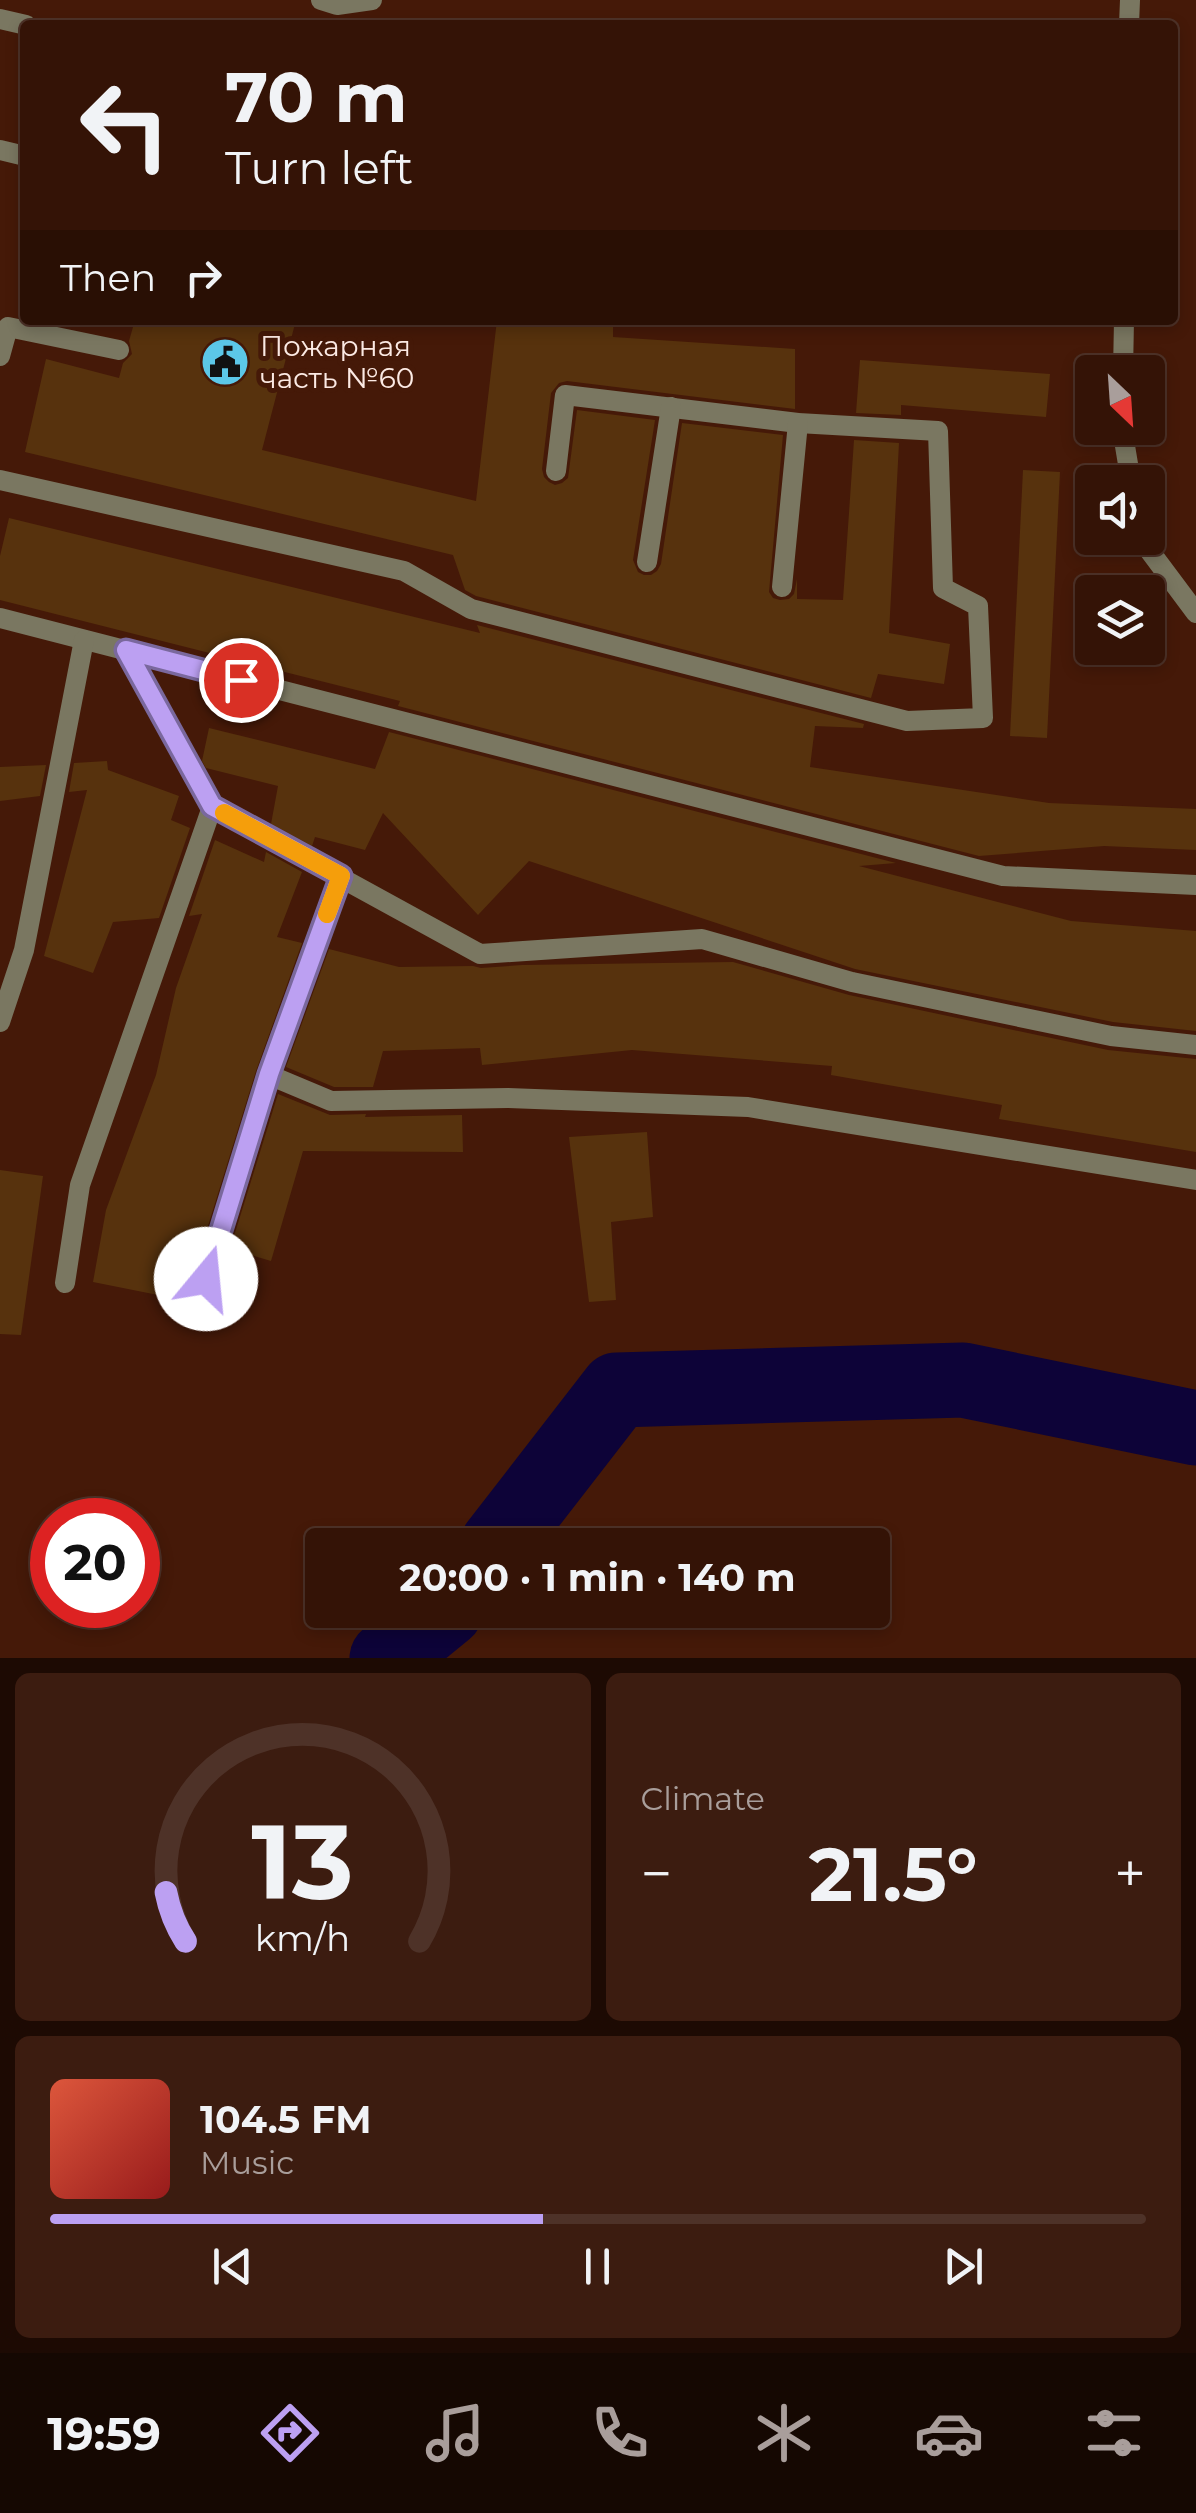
<!DOCTYPE html>
<html lang="en">
<head>
<meta charset="utf-8">
<style>
	body { margin:0; font-family:Montserrat,sans-serif; background:#3c1c10; color:#f1f3f6; height:100vh; display:flex; flex-direction:column; font-size:38px; white-space:nowrap }
	* { box-sizing:border-box; margin:0 }
	p { font-size:32px; color:#a99e9b }
	.icon { flex:none; width:55px; height:55px; fill:none; stroke:currentColor; stroke-width:2; stroke-linecap:round; stroke-linejoin:round }
	.map { position:relative; height:1658px; overflow:hidden }
	.details { display:flex; flex-direction:column; gap:15px; padding:15px; background:#1d0a03; flex:1 }
	.details>* { flex:none }
	.guide { position:absolute; left:20px; top:20px; width:1158px; height:305px; border-radius:10px; box-shadow:0 5px 15px #0003,0 0 0 2px #4e3228; background:#341306; color:#f1f3f6; overflow:hidden }
	.needle { width:65px; rotate:155deg }
	.controls { position:absolute; left:1075px; top:355px; display:grid; gap:20px }
	.controls a { display:grid; place-items:center; width:90px; height:90px; border-radius:10px; background:#341306; box-shadow:0 5px 15px #0003,0 0 0 2px #4e3228; font-size:50px }
	.speed { position:absolute; left:30px; top:1498px; display:flex; gap:20px; font-size:50px; font-weight:700; text-align:center }
	.speed>* { display:grid; place-content:center; width:130px; height:130px; border-radius:50%; background:#341306; box-shadow:0 5px 15px #0003,0 0 0 2px #4e3228; line-height:1 }
	.speed .limit { border:15px solid #d22; background:#fff; color:#111 }
	.pin { position:absolute; display:grid; place-items:center; width:85px; height:85px; color:#fff; margin:-42px; border:5px solid #fff; border-radius:50%; box-shadow:0 2px 10px #0007 }
	.me { position:absolute; width:110px; margin:-55px; rotate:17deg; stroke-linejoin:round; filter:drop-shadow(0 0 8px #0008) }
	.turn { display:flex; align-items:center; gap:35px; height:210px; padding:0 40px; font-size:45px }
	.turn .icon { width:130px; height:130px; stroke-width:2.5 }
	.turn b { display:block; font-size:70px; line-height:85px }
	.then { display:flex; align-items:center; height:95px; padding:0 40px; background:#0003; gap:20px; font-size:38px }
	.big { font-size:75px; font-weight:700; line-height:1.1 }
	.details .tile { flex:1; display:flex; flex-direction:column; justify-content:center; gap:15px; min-width:0; padding:0 35px; border-radius:15px; background:#3c1c10 }
	.details .dial { align-items:center; gap:0 }
	.dial svg { height:260px; overflow:visible; fill:none; stroke:#4e3228; stroke-width:7; stroke-linecap:round; text-anchor:middle }
	.dial text { fill:#f1f3f6; stroke:none }
	.song { display:flex; align-items:center; gap:30px }
	.cover { width:120px; height:120px; border-radius:15px; background:linear-gradient(135deg,hsl(10 70% 55%),hsl(0 70% 35%)) }
	.played { height:10px; border-radius:5px; background:linear-gradient(90deg,#bca0f2 45%,#4e3228 45%) }
	.keys { display:flex; justify-content:space-around; direction:ltr }
	.heat { display:flex; justify-content:space-between; align-items:center; font-size:55px; direction:ltr }
	.details .tiles { flex:1; display:grid; gap:15px; grid-template-columns:1fr 1fr }
	.tile:last-child { grid-column:span 2 }
	.trip { position:absolute; left:305px; top:1528px; width:585px; height:100px; border-radius:10px; background:#341306; box-shadow:0 5px 15px #0003,0 0 0 2px #4e3228; font-weight:700; line-height:100px; text-align:center }
	.tab-bar { display:flex; height:160px; justify-content:space-around; align-items:center; background:#150802; color:#a99e9b }
	.tab-bar .icon { width:70px; height:70px }
	.tab-bar .on { color:#bca0f2 }
	.tab-bar b { font-size:45px; color:#f1f3f6 }
	.map>svg:first-child { display:block }
	.lines { fill:none; stroke-linecap:round; stroke-linejoin:round }
	.river { stroke:#0d0338; stroke-width:75 }
	.building { fill:#57320d }
	.lane { stroke:#7a7761; stroke-width:20 }
	.route-casing { stroke:#7a689d; stroke-width:25 }
	.route { stroke:#bca0f2; stroke-width:18 }
	.slow { stroke:#f59e0b; stroke-width:18 }
	.labels { text-anchor:middle; dominant-baseline:central; stroke-width:10; stroke-linejoin:round; paint-order:stroke }
	.poi-label { font-size:28px; fill:#fceae4; stroke:#451908; text-anchor:start }
</style>
</head>
<body>
<div class="map">
<svg width="1196" height="1658" viewBox="0 0 1196 1658">
	<rect width="100%" height="100%" fill="#451908"/>
	<g class="lines">
		<!-- river -->
		<g class="river">
			<polyline points="497,1545 617,1390 963,1380 1196,1428"/>
			<polyline points="387,1658 446,1610"/>
		</g>
	</g>
	<!-- building -->
	<g class="building">
		<polygon points="135,320 296,320 262,450 476,501 497,320 613,320 613,337 795,349 795,409 567,381 559,383 551,393 542,469 544,477 549,482 555,485 562,483 568,478 577,410 655,420 633,560 638,572 644,575 651,575 657,571 661,564 682,423 783,435 769,592 773,598 780,600 789,599 794,594 797,579 797,599 843,600 854,440 899,443 889,633 950,644 944,684 878,674 871,698 476,596 465,590 453,555 25,452 46,359 119,378 123,363 132,354 129,341"/>
		<polygon points="860,360 1050,374 1046,417 901,405 901,415 856,413"/>
		<polygon points="1023,470 1060,472 1047,738 1010,736"/>
		<polygon points="9,518 480,633 477,625 864,724 863,728 815,726 810,767 1049,803 1196,809 1196,850 1104,846 979,856 398,706 400,701 0,600 0,556"/>
		<polygon points="209,728 375,769 389,732 896,863 859,866 1071,921 1196,931 1196,1031 1113,1022 855,969 529,861 478,915 383,813 365,850 315,837 312,846 271,824 278,786 206,768 202,761"/>
		<polygon points="107,761 108,770 179,796 171,820 190,828 159,918 113,922 93,973 44,956 87,790 69,792 74,763"/>
		<polygon points="46,765 40,796 0,801 0,767"/>
		<polygon points="215,840 264,862 266,852 302,872 277,937 302,943 256,1071 203,1242 188,1238 173,1298 93,1282 106,1210 156,1075 176,988 202,914 189,916"/>
		<polygon points="329,949 399,967 473,966 481,968 522,965 733,962 849,995 1108,1050 1196,1059 1196,1152 999,1119 1002,1105 831,1075 832,1066 632,1050 482,1065 480,1048 383,1051 373,1087 334,1087 286,1067"/>
		<polygon points="278,1094 330,1115 366,1114 365,1117 462,1115 463,1152 303,1151 271,1261 230,1249"/>
		<polygon points="647,1132 653,1217 611,1222 616,1300 589,1302 569,1137"/>
		<polygon points="0,1170 43,1176 21,1335 0,1334"/>
	</g>
	<g class="lines">
		<!-- lane -->
		<g class="lane">
			<polyline points="321,0 337,5 372,0"/>
			<polyline points="0,19 26,25"/>
			<polyline points="1129,25 1130,0"/>
			<polyline points="0,150 25,156"/>
			<polyline points="0,356 8,327 119,350"/>
			<polyline points="1123,372 1124,320"/>
			<polyline points="1122,428 1131,482"/>
			<polyline points="0,480 404,571 471,609 907,721 983,718 978,606 943,588 938,431 798,423 565,395 556,471"/>
			<polyline points="1140,538 1196,613"/>
			<polyline points="647,562 671,407"/>
			<polyline points="782,587 798,423"/>
			<polyline points="0,618 1003,876 1196,885"/>
			<polyline points="127,650 212,807 480,954 702,939 852,982 1111,1036 1196,1045"/>
			<polyline points="341,876 269,1075 331,1101 508,1098 748,1107 1196,1180"/>
			<polyline points="0,1022 24,950 84,640"/>
			<polyline points="206,1279 269,1075"/>
			<polyline points="65,1283 80,1185 212,807"/>
		</g>
	</g>
	<g class="lines">
		<!-- route casing -->
		<g class="route-casing">
			<polyline id="route" points="206,1279 269,1074 341,876 212,806 126,650 241,680"/>
		</g>
		<!-- route -->
		<use href="#route" class="route"/>
		<!-- slow -->
		<polyline class="slow" points="224,813 341,876 327,914"/>
	</g>
	<!-- icons -->
	<defs>
		<g id="civic-disc" transform="scale(2.5)"><circle r="9.5" fill="#5cc7e8" stroke="#451908"/><path d="M-.6-6.5H3V-4.5H.6V-3L4-1V1h2V6H-6V1h2V-1L-.6-3ZM-1.2 2.5V6h2.4V2.5Z" fill="#111"/></g>
	</defs>
	<g fill-rule="evenodd">
		<use href="#civic-disc" x="225" y="362"/>
	</g>
	<g class="labels">
		<!-- poi labels -->
		<g class="poi-label">
			<text x="260" y="346">Пожарная<tspan x="260" dy="32">часть №60</tspan></text>
		</g>
	</g>
</svg>
<div class="controls">
<a><svg class="needle" viewBox="-14 -14 28 28"><path d="M0-13l5 13h-10z" fill="#e53935"/><path d="M0 13l5-13h-10z" fill="#a99e9b"/></svg></a>
<a><svg class="icon" aria-label="sound" viewBox="0 0 24 24"><path d="M4 9h4l5-4v14l-5-4H4zM17 9q2 3 0 6"/></svg></a>
<a><svg class="icon" aria-label="layers" viewBox="0 0 24 24"><path d="M12 4l9 5-9 5-9-5zM3 14l9 5 9-5"/></svg></a>
</div>
<div class="speed"><div class="limit">20</div></div>
<div class="pin" style="left:241px;top:680px;background:#d93025"><svg class="icon" aria-label="arrive" viewBox="0 0 24 24"><path d="M6 21V4h12l-3 4 3 4H6"/></svg></div>
<svg class="me" style="left:206px;top:1279px" viewBox="-20 -20 40 40"><circle r="19" fill="#fff"/><path d="M0-13L10 11 0 6-10 11z" fill="#bca0f2"/></svg>
<div class="trip">20:00 · 1 min · 140 m</div>
<div class="guide">
<div class="turn"><svg class="icon" aria-label="left" viewBox="0 0 24 24"><path d="M17 20v-9H6M10 6l-5 5 5 5"/></svg><div><b>70 m</b>Turn left</div></div>
<div class="then">Then<svg class="icon" aria-label="right" viewBox="0 0 24 24"><path d="M7 20v-9h11M14 6l5 5-5 5"/></svg></div>
</div>
</div>
<section class="details">
<div class="tiles">
<div class="tile dial"><svg viewBox="0 0 100 80">
<path d="M14 69A42 42 0 1 1 86 69"/>
<path d="M14 69A42 42 0 0 1 8 54" stroke="#bca0f2"/>
<text x="50" y="56" font-size="32" font-weight="700">13</text>
<text x="50" y="72" font-size="11">km/h</text>
</svg></div>
<div class="tile"><p>Climate</p>
<div class="heat"><a>−</a><b class="big">21.5°</b><a>+</a></div>
</div>
<div class="tile">
<div class="song"><i class="cover"></i><div><b>104.5 FM</b><p>Music</p></div></div>
<div class="played"></div>
<div class="keys"><svg class="icon" aria-label="previous" viewBox="0 0 24 24"><path d="M18 5L8 12l10 7zM5 5v14"/></svg><svg class="icon" aria-label="pause" viewBox="0 0 24 24"><path d="M8 5v14M16 5v14"/></svg><svg class="icon" aria-label="next" viewBox="0 0 24 24"><path d="M6 5l10 7-10 7zM19 5v14"/></svg></div>
</div>
</div>
</section>
<nav class="tab-bar">
<b>19:59</b>
<svg class="icon on" aria-label="directions" viewBox="0 0 24 24"><path d="M12 3l9 9-9 9-9-9zM9 14v-3h6M13 9l2 2-2 2"/></svg>
<svg class="icon" aria-label="music" viewBox="0 0 24 24"><path d="M9 18V5l10-2v13"/><circle cx="6" cy="18" r="3"/><circle cx="16" cy="16" r="3"/></svg>
<svg class="icon" aria-label="phone" viewBox="0 0 24 24"><path d="M5 4h4l2 5-3 2q2 4 5 5l2-3 5 2v4C11 20 4 13 5 4z"/></svg>
<svg class="icon" aria-label="climate" viewBox="0 0 24 24"><path d="M12 3v18M4 7l16 10M4 17L20 7"/></svg>
<svg class="icon" aria-label="car" viewBox="0 0 24 24"><path d="M5 17H2v-5l4-1 3-4h7l3 4 3 1v5h-3M9 17h6M6 11h13"/><circle cx="7" cy="17" r="2"/><circle cx="17" cy="17" r="2"/></svg>
<svg class="icon" aria-label="filters" viewBox="0 0 24 24"><path d="M4 7h16M4 17h16"/><circle cx="9" cy="7" r="2"/><circle cx="15" cy="17" r="2"/></svg>
</nav>
</body>
</html>
